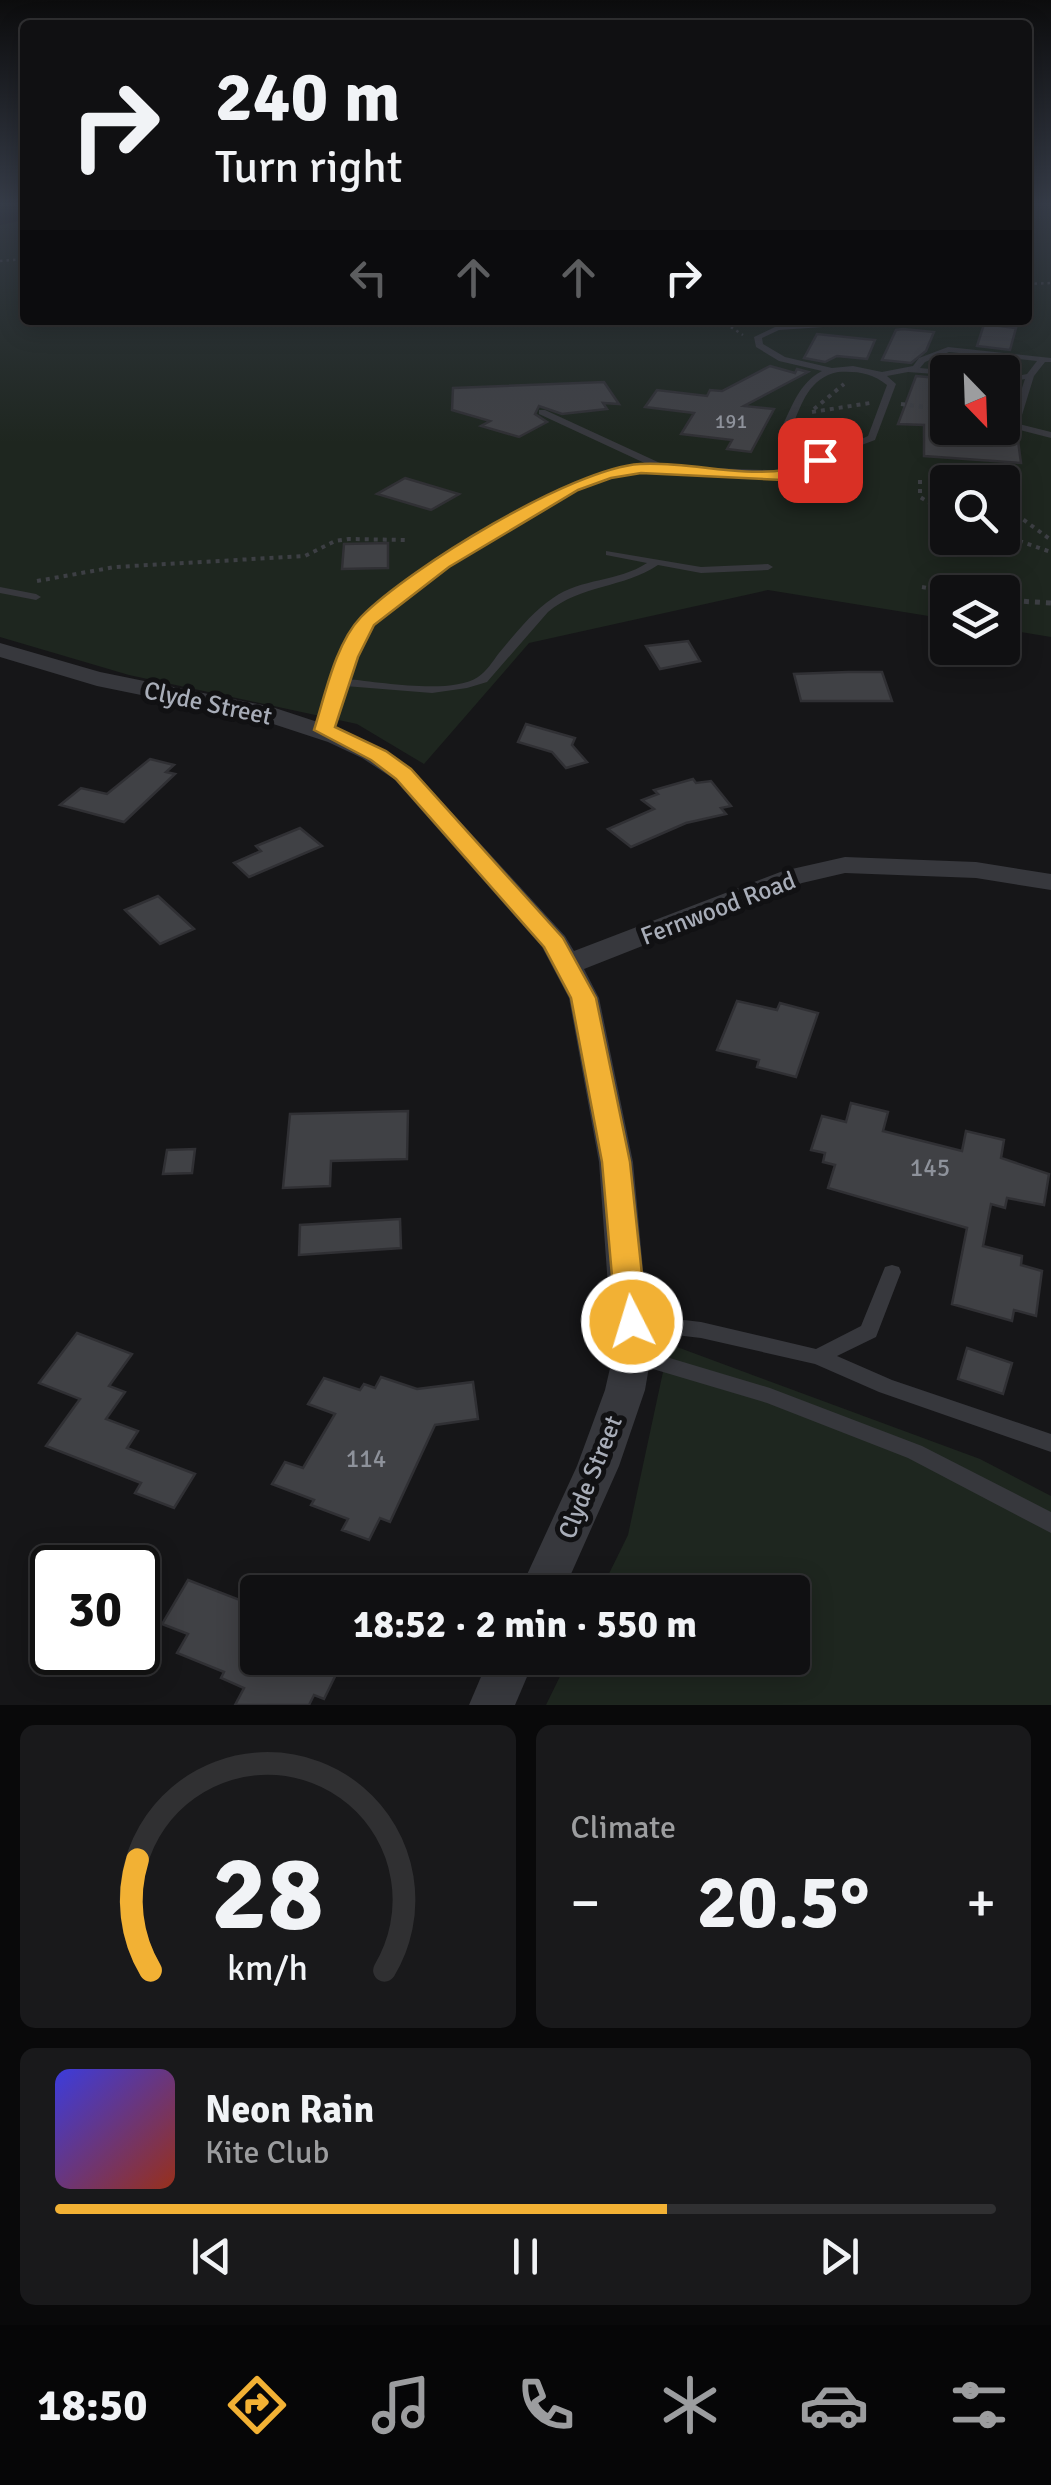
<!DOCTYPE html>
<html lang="en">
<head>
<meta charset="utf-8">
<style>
	body { margin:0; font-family:Signika,sans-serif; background:#19191b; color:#f1f3f6; height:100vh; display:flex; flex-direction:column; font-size:38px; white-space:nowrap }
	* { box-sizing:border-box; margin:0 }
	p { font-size:32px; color:#9c9d9f }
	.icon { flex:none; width:55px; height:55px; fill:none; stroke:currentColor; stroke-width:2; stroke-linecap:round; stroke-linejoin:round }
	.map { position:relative; height:1705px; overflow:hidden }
	.side { display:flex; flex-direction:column; gap:20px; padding:20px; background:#09090a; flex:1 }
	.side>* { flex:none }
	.banner { position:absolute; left:20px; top:20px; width:1012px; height:305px; border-radius:10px; box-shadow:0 5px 25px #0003,0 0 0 2px #303032; background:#101012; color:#f1f3f6; overflow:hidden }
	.needle { width:65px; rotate:157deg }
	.fabs { position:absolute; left:930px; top:355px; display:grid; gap:20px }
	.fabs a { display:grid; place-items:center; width:90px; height:90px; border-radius:10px; background:#101012; box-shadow:0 5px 25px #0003,0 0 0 2px #303032; font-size:50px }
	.speed { position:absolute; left:30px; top:1545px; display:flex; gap:20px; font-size:50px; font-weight:700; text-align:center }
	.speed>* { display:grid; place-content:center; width:130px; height:130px; border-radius:50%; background:#101012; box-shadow:0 5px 25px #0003,0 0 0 2px #303032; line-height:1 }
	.speed .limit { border:5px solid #111; border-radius:15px; background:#fff; color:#111 }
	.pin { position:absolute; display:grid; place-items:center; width:85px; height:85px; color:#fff; margin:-42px; border-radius:20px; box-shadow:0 5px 15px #0006 }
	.me { position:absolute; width:110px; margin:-55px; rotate:355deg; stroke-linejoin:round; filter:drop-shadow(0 0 8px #0008) }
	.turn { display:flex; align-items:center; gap:35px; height:210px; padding:0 30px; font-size:45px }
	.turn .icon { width:130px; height:130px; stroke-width:2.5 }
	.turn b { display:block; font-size:70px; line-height:85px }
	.lanes { display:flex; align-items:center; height:95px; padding:0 30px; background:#0003; justify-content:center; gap:50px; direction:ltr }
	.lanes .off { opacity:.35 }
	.big { font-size:75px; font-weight:700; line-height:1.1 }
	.side .tile { flex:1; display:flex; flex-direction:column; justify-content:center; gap:15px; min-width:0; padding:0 35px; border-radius:15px; background:#19191b }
	.side .dial { align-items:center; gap:0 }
	.dial svg { height:260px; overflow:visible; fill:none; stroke:#303032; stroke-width:7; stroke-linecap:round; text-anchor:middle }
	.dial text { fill:#f1f3f6; stroke:none }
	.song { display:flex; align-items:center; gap:30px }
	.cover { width:120px; height:120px; border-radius:15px; background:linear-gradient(135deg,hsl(240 70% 55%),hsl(10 70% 35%)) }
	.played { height:10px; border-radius:5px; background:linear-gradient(90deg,#f2b134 65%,#303032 65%) }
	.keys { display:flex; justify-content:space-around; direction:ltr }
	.heat { display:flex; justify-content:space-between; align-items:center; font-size:55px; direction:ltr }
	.side .tiles { flex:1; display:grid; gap:20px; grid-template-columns:1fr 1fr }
	.tile:last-child { grid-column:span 2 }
	.trip { position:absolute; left:240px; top:1575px; width:570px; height:100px; border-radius:10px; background:#101012; box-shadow:0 5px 25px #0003,0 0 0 2px #303032; font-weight:700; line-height:100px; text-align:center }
	.menu { display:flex; height:160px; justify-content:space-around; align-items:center; background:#060607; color:#9c9d9f }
	.menu .icon { width:70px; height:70px }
	.menu .on { color:#f2b134 }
	.menu b { font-size:45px; color:#f1f3f6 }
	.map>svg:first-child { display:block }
	.green { fill:#1e261f; fill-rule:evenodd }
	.building { fill:#404145; stroke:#303034; stroke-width:2.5 }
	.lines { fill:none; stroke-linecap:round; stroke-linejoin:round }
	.path-far2 { stroke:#3d3f44; stroke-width:2.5; stroke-dasharray:2.5 4; stroke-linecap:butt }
	.path-far1 { stroke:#3d3f44; stroke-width:4; stroke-dasharray:4 5; stroke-linecap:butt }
	.path { stroke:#3d3f44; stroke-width:5; stroke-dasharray:5 6; stroke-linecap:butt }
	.service { fill:#37383d; fill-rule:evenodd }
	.minor { fill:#37383d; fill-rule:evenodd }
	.route { fill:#f2b134; stroke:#9d7322; stroke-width:2.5 }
	.labels { text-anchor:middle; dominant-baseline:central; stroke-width:10; stroke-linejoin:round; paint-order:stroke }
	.number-label { font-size:20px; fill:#8e929b }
	.street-label { font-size:25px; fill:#a8adb8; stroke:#111113 }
	.near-number-label { font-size:25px; fill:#8e929b }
</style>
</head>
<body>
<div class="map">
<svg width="1051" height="1705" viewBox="0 0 1051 1705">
	<rect width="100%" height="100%" fill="#161618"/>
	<!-- green -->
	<g class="green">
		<path d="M1028,205H1051V637L1003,629L1002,592H948L947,619L768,590L529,643L424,764L357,724L129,675L0,637V225L25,220V320H1028ZM948,372H1002V428H948ZM948,482H1002V538H948Z"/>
		<polygon points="669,1344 980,1459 1051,1496 1051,1705 546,1705 569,1658 792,1658 792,1592 600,1592 628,1535"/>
	</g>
	<!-- building -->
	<g class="building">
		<polygon points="984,324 1016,328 1010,350 977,346"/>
		<polygon points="903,329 934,332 926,351 911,363 882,360 896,330"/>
		<polygon points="817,334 875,340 867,359 837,356 825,362 804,358"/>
		<polygon points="770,366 795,373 797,369 808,372 744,406 774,409 751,452 727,449 732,440 681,434 694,413 645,407 657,390 707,396 710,390 722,391"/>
		<polygon points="916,376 948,379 948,428 1017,433 1021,463 924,456 924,425 898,424"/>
		<polygon points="604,382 619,404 603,403 607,409 562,414 539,406 535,414 547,422 519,437 481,426 490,421 452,410 453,388"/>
		<polygon points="405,478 459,494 431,510 377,494"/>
		<polygon points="388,543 388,568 342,569 344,544"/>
		<polygon points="688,641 700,661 660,669 646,646"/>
		<polygon points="848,672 882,672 892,701 801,701 794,674"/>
		<polygon points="526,724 575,738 572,745 587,762 566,768 552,752 518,742"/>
		<polygon points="150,759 174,765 166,772 175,774 124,822 60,805 81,788 107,794"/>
		<polygon points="693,779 696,783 711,781 731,806 721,808 726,814 686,823 631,847 608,829 654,809 642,800 658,794 654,790"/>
		<polygon points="300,828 322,846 249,877 234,863 261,851 256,846"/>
		<polygon points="158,896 194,929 160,944 125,910"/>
		<polygon points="737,1001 777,1010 780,1003 818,1013 796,1077 757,1067 759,1060 717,1050"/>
		<polygon points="851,1103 888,1112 883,1131 962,1151 966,1131 1004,1140 1001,1158 1049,1174 1044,1205 1007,1198 1005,1208 991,1204 983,1246 1022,1256 1021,1265 1042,1271 1036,1316 1014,1310 1012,1321 952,1304 967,1228 828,1188 835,1165 823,1162 825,1153 811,1150 822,1116 846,1122"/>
		<polygon points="408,1111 407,1159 331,1161 330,1186 283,1188 290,1114"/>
		<polygon points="195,1149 192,1173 163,1174 167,1150"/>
		<polygon points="400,1219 401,1248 299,1255 300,1225"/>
		<polygon points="77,1333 132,1354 109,1386 125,1392 106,1419 138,1431 127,1448 195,1474 174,1508 135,1493 141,1483 46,1446 80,1399 39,1383"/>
		<polygon points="967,1348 1012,1363 1003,1394 958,1379"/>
		<polygon points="381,1377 417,1389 473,1382 478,1419 435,1425 390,1522 380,1518 369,1540 342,1530 348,1519 311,1505 314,1500 272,1484 285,1462 303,1468 335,1414 308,1404 324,1378 360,1390 364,1384 375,1388"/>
		<polygon points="188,1580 258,1607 258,1658 344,1658 324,1699 314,1695 309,1705 235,1705 244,1688 221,1678 224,1672 177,1653 188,1634 162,1624"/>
	</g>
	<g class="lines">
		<!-- path-far2 -->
		<g class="path-far2">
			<polyline points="0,261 25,259"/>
			<polyline points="1028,284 1051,283"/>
			<polyline points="720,320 743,335"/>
		</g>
		<!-- path-far1 -->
		<g class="path-far1">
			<polyline points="901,404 948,410"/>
			<polyline points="814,409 844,384"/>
			<polyline points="812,412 870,403"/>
			<polyline points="920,480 920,497 948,514"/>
			<polyline points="1009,509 1051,540"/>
			<polyline points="1002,535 1051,552"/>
			<polyline points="37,581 115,567 305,556 335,541 349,539 408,540"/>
			<polyline points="922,587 952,592"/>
		</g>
		<!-- path -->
		<g class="path">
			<polyline points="946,591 952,592"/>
			<polyline points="1002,600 1051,603"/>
		</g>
		<!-- service -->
		<g class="service">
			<polygon points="320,320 423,323 455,320 423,327 324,322"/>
			<path d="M863,320L872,322L868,324L779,330L762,338L763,344L785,357L832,368L853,366L882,372L913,366L919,358L948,347L1051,358V362H1045L1034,376L1022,415L1013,418L1015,423L1051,432V438L1008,427L1002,418V412H1014L1025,379L1010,382L1006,393L1002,395V379L1027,374L1037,361L949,352L925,362L920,368L951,371L948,372V375L908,372L887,376L896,384L875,440L851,449L827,451L819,467L796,476L641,471L610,476L560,497L447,565L370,624L362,637L347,679C380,682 451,695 478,677C486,672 493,661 499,653C515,634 532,612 553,598C581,578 618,582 647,563L606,555V551L701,567L768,564L773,567L768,570L701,573L658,565C624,588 580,585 548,612L487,682L467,688L432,693L345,686L330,730L324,734L320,733L318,730L350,637L362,620L439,561L554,493L605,472L651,466L539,414V410H545L660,463L661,466L792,471L812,463L818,450C801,447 792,441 782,427C792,406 800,382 822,371L779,361L756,347L754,337L777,326ZM838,372C857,371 872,373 887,385L868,436C844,448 809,452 792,427C802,403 809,378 838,372Z"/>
			<polygon points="0,587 36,594 41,597 36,600 0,593"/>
			<polygon points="892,1265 899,1267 901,1272 876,1337 837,1356 892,1380 1051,1434 1051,1452 879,1392 815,1364 701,1338 633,1330 626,1327 624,1322 626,1317 633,1314 701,1322 816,1349 861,1326 883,1272 885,1267"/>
			<polygon points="633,1347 770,1388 922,1446 1051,1512 1051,1533 908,1458 767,1403 626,1361 623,1355 626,1349"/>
		</g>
		<!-- minor -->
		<g class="minor">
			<polygon points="0,643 100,672 272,707 345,731 380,748 412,769 565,936 574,951 783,871 845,857 976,862 1051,874 1051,890 976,878 845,873 802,883 584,969 599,998 633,1162 651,1355 645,1390 619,1466 563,1592 519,1592 577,1466 605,1390 613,1355 599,1162 569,998 542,947 394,779 362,758 328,742 258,719 97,686 0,657"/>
			<polygon points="489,1658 535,1658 515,1705 469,1705"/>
		</g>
	</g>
	<!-- sky -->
	<linearGradient id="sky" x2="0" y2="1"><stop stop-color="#0c0c0d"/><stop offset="0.46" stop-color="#363c48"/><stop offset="1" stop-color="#363c48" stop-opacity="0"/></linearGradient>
	<rect width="1051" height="443" fill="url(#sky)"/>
	<!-- route -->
	<path class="route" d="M820,456L828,460L816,472L782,480L641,473L611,478L578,490L449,567L374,625L358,657L335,727L386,751L411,769L563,938L596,998L630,1162L647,1322L643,1331L632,1335L621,1331L616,1322L602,1162L571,998L544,947L396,779L371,760L314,730C325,696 335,644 361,617C409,568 573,468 640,464C687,461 738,477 785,470C799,467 807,460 820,456Z"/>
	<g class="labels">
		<!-- number labels -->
		<g class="number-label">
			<text x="731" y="421">191</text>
		</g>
		<!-- street labels -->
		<g class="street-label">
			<text transform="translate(208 703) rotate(12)">Clyde Street</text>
			<text transform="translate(718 908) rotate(-21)">Fernwood Road</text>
			<text transform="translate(590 1477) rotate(-68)">Clyde Street</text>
		</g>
		<!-- near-number labels -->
		<g class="near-number-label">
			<text x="930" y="1167">145</text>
			<text x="366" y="1458">114</text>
		</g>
	</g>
</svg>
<div class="fabs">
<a><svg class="needle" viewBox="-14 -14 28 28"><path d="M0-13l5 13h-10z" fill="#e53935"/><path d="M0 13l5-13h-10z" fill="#9c9d9f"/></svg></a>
<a><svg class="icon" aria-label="search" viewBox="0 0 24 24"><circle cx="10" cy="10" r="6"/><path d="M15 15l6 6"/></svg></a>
<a><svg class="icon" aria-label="layers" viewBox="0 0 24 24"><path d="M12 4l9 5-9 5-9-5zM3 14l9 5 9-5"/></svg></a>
</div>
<div class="speed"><div class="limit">30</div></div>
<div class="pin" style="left:820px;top:460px;background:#d93025"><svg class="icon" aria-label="arrive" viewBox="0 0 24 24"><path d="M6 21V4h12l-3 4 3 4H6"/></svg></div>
<svg class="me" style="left:632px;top:1322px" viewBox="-20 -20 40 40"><circle r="17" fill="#f2b134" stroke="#fff" stroke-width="3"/><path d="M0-11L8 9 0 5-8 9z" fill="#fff"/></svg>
<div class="trip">18:52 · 2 min · 550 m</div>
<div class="banner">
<div class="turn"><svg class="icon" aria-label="right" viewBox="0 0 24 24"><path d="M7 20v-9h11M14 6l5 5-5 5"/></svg><div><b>240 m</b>Turn right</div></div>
<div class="lanes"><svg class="icon off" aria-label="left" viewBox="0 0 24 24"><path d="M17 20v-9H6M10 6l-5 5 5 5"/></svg><svg class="icon off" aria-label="ahead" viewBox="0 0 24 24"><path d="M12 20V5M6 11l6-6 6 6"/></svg><svg class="icon off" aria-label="ahead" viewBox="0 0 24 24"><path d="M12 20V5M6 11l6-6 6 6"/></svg><svg class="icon" aria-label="right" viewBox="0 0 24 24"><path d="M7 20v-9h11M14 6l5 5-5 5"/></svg></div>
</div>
</div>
<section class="side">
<div class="tiles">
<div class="tile dial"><svg viewBox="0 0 100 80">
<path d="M14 69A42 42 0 1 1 86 69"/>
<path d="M14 69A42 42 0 0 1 10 35" stroke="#f2b134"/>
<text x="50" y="56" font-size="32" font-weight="700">28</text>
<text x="50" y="72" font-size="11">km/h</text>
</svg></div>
<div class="tile"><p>Climate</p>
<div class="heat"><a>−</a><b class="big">20.5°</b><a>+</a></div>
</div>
<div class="tile">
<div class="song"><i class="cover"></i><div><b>Neon Rain</b><p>Kite Club</p></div></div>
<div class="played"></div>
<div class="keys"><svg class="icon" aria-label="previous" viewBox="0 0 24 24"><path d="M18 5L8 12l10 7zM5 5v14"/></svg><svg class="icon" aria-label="pause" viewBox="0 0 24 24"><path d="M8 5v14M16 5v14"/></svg><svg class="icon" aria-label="next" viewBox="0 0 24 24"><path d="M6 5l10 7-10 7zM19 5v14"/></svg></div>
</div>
</div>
</section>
<nav class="menu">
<b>18:50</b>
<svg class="icon on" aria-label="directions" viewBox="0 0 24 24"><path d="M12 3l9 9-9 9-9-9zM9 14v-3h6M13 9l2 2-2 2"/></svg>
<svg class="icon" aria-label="music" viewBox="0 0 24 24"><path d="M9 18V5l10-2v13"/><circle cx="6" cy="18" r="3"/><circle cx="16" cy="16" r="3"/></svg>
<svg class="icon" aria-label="phone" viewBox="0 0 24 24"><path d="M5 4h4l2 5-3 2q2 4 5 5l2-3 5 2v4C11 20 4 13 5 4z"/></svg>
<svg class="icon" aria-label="climate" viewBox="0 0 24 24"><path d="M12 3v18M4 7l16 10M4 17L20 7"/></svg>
<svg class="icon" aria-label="car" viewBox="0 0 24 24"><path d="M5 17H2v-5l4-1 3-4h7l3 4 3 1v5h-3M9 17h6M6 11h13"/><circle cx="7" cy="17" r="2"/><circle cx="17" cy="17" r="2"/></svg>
<svg class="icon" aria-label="filters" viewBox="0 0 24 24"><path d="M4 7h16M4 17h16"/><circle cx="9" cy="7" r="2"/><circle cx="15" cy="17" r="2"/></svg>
</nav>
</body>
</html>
